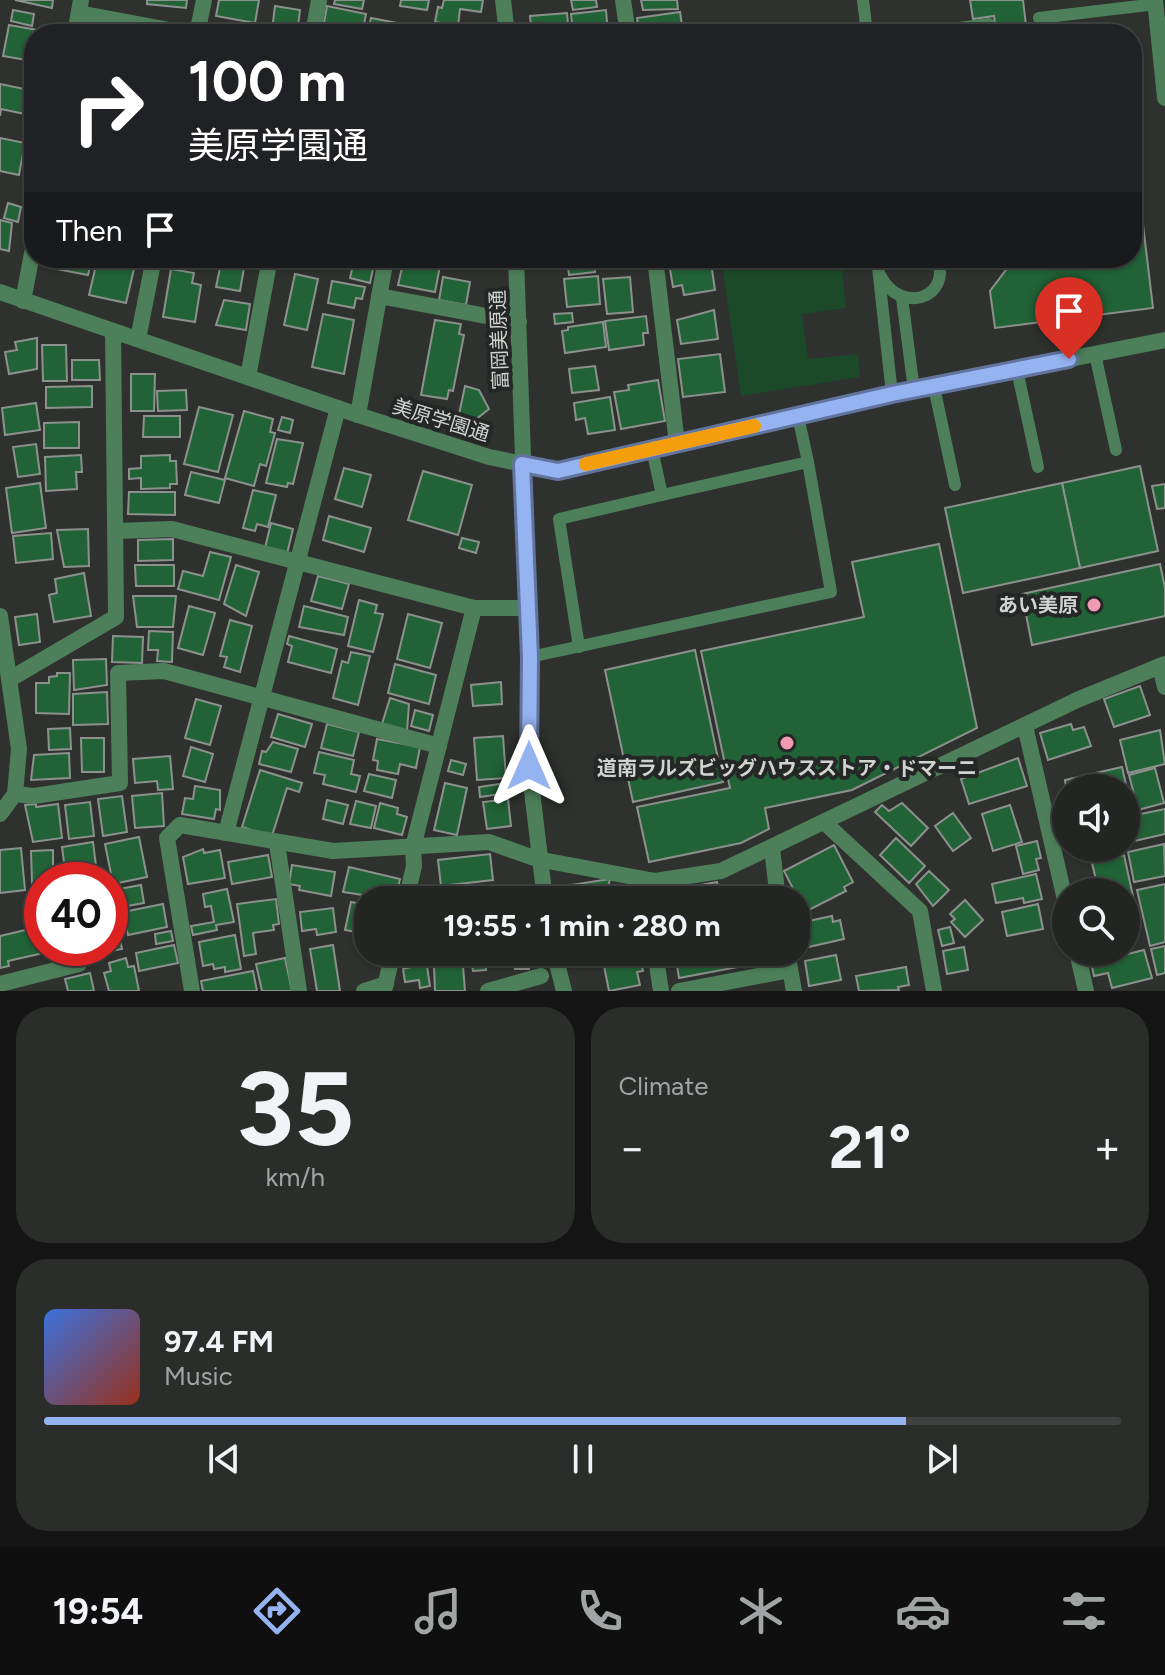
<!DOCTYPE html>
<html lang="en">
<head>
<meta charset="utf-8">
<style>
	body { margin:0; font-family:Figtree,"Noto Sans JP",sans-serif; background:#2a2d2a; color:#f1f3f6; height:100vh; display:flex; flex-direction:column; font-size:30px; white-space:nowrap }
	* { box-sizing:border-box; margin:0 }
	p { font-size:26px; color:#a2a5a5 }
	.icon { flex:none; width:44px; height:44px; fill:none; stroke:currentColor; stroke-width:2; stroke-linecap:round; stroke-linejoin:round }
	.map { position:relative; height:991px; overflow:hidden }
	.panel { display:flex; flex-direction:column; gap:16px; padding:16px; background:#131413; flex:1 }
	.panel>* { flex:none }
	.hud { position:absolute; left:24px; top:24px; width:1118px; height:244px; border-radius:32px; box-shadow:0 2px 6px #0004,0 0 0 2px #3f4240; background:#202124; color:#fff; overflow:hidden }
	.controls { position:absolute; left:1052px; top:774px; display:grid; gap:16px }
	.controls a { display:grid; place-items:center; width:88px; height:88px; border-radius:50%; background:#222522; box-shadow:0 2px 6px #0004,0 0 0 2px #3f4240; font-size:40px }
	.speed { position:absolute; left:24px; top:862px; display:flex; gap:16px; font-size:40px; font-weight:700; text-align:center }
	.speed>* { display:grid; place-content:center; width:104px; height:104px; border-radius:50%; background:#222522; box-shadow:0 2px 6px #0004,0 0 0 2px #3f4240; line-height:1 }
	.speed .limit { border:12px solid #d22; background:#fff; color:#111 }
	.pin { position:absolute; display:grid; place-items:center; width:68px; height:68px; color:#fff; margin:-82px -34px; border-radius:50% 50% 50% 0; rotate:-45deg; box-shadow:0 0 8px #0007 }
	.pin .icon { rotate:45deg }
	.me { position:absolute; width:88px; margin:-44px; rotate:0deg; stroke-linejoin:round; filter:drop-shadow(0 0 6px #0008) }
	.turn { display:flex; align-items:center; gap:28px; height:168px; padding:0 32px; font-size:36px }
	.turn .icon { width:104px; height:104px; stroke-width:2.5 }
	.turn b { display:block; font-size:56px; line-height:68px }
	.then { display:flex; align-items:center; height:76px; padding:0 32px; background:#0003; gap:16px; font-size:30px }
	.big { font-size:60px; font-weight:700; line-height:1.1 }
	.panel .tile { flex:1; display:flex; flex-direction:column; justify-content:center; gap:12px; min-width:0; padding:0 28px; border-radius:32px; background:#2a2d2a }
	.panel .dial { align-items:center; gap:0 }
	.dial b { font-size:104px; line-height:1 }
	.song { display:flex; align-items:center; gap:24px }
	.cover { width:96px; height:96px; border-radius:12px; background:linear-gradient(135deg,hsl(220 70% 55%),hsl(10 70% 35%)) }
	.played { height:8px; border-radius:4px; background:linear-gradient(90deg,#95b2f1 80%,#3f4240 80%) }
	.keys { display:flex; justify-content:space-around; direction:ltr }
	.heat { display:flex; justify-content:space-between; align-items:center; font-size:44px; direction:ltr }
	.panel .tiles { flex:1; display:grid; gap:16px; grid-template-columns:1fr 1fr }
	.tile:last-child { grid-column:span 2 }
	.trip { position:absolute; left:354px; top:886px; width:456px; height:80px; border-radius:32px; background:#222522; box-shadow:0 2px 6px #0004,0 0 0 2px #3f4240; font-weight:700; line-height:80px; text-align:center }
	.dock { display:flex; height:128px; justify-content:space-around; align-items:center; background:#0e0f0e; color:#a2a5a5 }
	.dock .icon { width:56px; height:56px }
	.dock .current { color:#95b2f1 }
	.dock b { font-size:36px; color:#f1f3f6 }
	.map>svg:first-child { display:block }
	.green { fill:#1b4929 }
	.building { fill:#216236; stroke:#8d918e; stroke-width:2 }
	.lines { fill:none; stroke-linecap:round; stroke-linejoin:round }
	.service { stroke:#4d805a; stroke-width:12 }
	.minor { stroke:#4d805a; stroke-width:16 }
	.tertiary { stroke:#4d805a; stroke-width:16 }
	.route-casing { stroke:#61749d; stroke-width:20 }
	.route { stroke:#95b2f1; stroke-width:14 }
	.slow { stroke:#f59e0b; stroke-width:14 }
	.poi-dot { fill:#f19ab3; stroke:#242725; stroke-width:3 }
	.labels { text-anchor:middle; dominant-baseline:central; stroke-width:8; stroke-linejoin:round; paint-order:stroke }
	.street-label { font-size:20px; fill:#d1d3d1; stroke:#242725 }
	.poi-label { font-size:20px; font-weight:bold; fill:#d1d3d1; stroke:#242725; text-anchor:end }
</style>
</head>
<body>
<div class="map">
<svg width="1165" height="991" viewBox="0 0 1165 991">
	<rect width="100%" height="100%" fill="#2e312e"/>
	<!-- green -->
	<polygon class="green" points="721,258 841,258 846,308 802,314 808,359 858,354 860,377 741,396"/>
	<!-- building -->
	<g class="building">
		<polygon points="15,0 53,0 52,8"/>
		<polygon points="147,0 187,0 186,8 147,4"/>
		<polygon points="219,0 259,0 255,23 216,16"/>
		<polygon points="335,0 364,0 362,9 334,4"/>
		<polygon points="401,0 429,0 427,10 400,6"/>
		<polygon points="444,0 483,0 481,12 460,9 458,26 435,22 438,7 442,8"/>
		<polygon points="571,0 596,0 597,7 573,10"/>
		<polygon points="641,0 677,0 678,9 643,10"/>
		<polygon points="970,0 1023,0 1027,34 996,34 994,16 973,19"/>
		<polygon points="275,6 300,10 297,34 272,30"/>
		<polygon points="327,6 366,14 362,34 322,34"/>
		<polygon points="13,10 34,14 32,26 11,21"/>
		<polygon points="606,10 608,34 573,34 571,14"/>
		<polygon points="680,12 683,32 646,34 646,30 639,31 637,18"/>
		<polygon points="567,13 569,34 532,34 530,16"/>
		<polygon points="371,18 403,24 401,34 367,34"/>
		<polygon points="415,24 441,29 440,34 413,34"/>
		<polygon points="9,25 49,32 34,34 32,61 3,56"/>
		<polygon points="1119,25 1120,34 1048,34"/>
		<polygon points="0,84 34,91 34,111 26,110 25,114 1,109 0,116"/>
		<polygon points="1132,133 1153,308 995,328 990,291 1015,258 1132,258"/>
		<polygon points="0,138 25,143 19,175 0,171"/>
		<polygon points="8,203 21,207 18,222 4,218"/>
		<polygon points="0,220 12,223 9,251 0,249"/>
		<polygon points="48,258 92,258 88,275 46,267"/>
		<polygon points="217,258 245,262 240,291 216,287 220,268 215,267"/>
		<polygon points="567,258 594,258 595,272 569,275"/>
		<polygon points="600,258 639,258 639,261 601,266"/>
		<polygon points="404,259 440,266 435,292 398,285"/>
		<polygon points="97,261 134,269 126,303 89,295"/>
		<polygon points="711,263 715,290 684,295 682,285 673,287 670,269"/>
		<polygon points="353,265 373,269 370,283 350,278"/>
		<polygon points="171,269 194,273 192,283 201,285 195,322 163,317"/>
		<polygon points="295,274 318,279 307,330 284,325"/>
		<polygon points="598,276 600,304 567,307 564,279"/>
		<polygon points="443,277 470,282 466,305 439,300"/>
		<polygon points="630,277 633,312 607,314 603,279"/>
		<polygon points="332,281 365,287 362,299 356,298 354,308 328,303"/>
		<polygon points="224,300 250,304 246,330 216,325"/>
		<polygon points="714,310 718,339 681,344 677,320"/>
		<polygon points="572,313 573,322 555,324 554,314"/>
		<polygon points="323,314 354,320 344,374 312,367"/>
		<polygon points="646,316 648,333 643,333 644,345 609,350 605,321"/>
		<polygon points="435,320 461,324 459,334 464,335 453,391 449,390 447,399 421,395"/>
		<polygon points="603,322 606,347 565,353 562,331 568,330 568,327"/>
		<polygon points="37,338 37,369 9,374 5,352 17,350 15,342"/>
		<polygon points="42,345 66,345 67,381 43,381"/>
		<polygon points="720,354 725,392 683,397 678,359"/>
		<polygon points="72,360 99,360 100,380 72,380"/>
		<polygon points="595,366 599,390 572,393 569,369"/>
		<polygon points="131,374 155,374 154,411 131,411"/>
		<polygon points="658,380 665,421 621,429 614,392 629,390 628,385"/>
		<polygon points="92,386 92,407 46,408 46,387"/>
		<polygon points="465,386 479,390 489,409 470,424 458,419"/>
		<polygon points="186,390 187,410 158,411 157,391"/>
		<polygon points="610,397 615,430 588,434 585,418 576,420 574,403"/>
		<polygon points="36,403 40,430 5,435 2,408"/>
		<polygon points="199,407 233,415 218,472 184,464"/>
		<polygon points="244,411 273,419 270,432 275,433 266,466 260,464 254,486 225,478"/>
		<polygon points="144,416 180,416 180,437 143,437"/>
		<polygon points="282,417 293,420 290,433 278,430"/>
		<polygon points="79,422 79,448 44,448 44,423"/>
		<polygon points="277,439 303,443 293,484 288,483 287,487 266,483"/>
		<polygon points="36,444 40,474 18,477 13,447"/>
		<polygon points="81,455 82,472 76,472 77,489 46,491 45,457"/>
		<polygon points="170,455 170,461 176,461 177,484 170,484 170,488 141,489 141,478 129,479 129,469 141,468 141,456"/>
		<polygon points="1140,466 1158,551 1080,568 1062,483"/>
		<polygon points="344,468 371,475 362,507 335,499"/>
		<polygon points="423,471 472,485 458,535 408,520"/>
		<polygon points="191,472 225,480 219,503 185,495"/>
		<polygon points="40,483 46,528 12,533 6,488"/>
		<polygon points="1062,483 1080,568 963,593 945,508"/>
		<polygon points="1165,484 1165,508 1157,509 1152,486"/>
		<polygon points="253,490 276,495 268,527 257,524 255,531 243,528"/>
		<polygon points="129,492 175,492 175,515 128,514"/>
		<polygon points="329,516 371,528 364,552 323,540"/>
		<polygon points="271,523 293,529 287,554 265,548"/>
		<polygon points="88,529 89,566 64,567 57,530"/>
		<polygon points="51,533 53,559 16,563 13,536"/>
		<polygon points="462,538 479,542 476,553 459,548"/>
		<polygon points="173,539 173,560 138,561 138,540"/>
		<polygon points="939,544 977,728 852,790 765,808 769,829 741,843 649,862 637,807 730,788 701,651 864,617 852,562"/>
		<polygon points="210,552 231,557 219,600 178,589 183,571 203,576"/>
		<polygon points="1160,564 1165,588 1165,616 1032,645 1022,594"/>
		<polygon points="135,565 174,565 174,586 136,586"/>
		<polygon points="236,565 259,572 246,616 224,604"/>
		<polygon points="84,573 91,616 54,622 49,595 57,593 55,579"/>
		<polygon points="318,576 349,584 342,609 311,601"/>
		<polygon points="133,596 176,596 173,627 137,627"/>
		<polygon points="359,600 377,605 375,613 383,614 373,652 348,646"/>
		<polygon points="189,606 215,613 203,655 178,648"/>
		<polygon points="304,606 348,617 344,635 299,627"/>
		<polygon points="37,614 40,642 19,645 15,617"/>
		<polygon points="408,614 442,623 430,668 397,659"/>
		<polygon points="230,620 252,626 240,672 224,667 227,657 220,656"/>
		<polygon points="149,631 173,632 172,662 157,661 158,650 148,650"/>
		<polygon points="113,636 143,637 142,663 112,662"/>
		<polygon points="289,636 337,649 331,673 288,662 292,646 287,644"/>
		<polygon points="695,650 723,782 633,802 605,670"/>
		<polygon points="351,652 370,656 358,705 333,698 342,661 348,663"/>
		<polygon points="106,659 107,685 74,690 73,660"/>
		<polygon points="395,664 436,675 429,704 388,693"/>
		<polygon points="57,673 70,673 69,714 36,713 36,683 49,683 49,677 57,676"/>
		<polygon points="501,682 502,704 473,706 471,685"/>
		<polygon points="1140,686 1150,715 1114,727 1104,699"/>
		<polygon points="107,692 108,724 73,725 73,694"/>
		<polygon points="390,698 409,704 407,731 382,724"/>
		<polygon points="196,699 221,706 210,745 185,738"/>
		<polygon points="415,710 433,715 429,731 411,726"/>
		<polygon points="278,714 312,724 305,747 271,737"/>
		<polygon points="327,724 359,732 353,756 321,748"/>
		<polygon points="1071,724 1073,730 1084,727 1091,746 1048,760 1040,733"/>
		<polygon points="70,728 71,749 49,750 48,729"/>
		<polygon points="1160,730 1165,764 1128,773 1120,740"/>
		<polygon points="503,736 506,778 477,780 474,738"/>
		<polygon points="81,738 104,738 104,772 82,772"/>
		<polygon points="377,739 420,747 416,768 400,764 398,774 377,770 378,761 373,760"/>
		<polygon points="273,742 298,749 291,772 259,764 262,751 266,752"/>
		<polygon points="191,747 213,754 205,782 183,776"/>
		<polygon points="319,752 354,760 351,774 360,776 356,792 323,784 325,775 314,773"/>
		<polygon points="69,753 70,778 31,780 34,755"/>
		<polygon points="170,756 173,789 158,790 157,781 135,783 133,759"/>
		<polygon points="1018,758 1027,786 969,804 961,779"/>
		<polygon points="451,760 466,764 463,775 448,771"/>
		<polygon points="1122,767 1129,798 1126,798 1126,788 1066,788 1065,780"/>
		<polygon points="1155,768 1164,803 1138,810 1129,775"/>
		<polygon points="260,770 302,783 299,792 287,788 272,836 242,827"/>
		<polygon points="369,774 396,780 392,798 364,791"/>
		<polygon points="445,783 467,788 457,835 434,830"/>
		<polygon points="500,784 501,794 480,797 479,787"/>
		<polygon points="195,786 220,790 220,810 216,809 214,819 182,814 185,798 193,799"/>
		<polygon points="162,793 164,826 135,828 132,796"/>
		<polygon points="122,796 127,832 103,836 98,799"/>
		<polygon points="508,799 511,826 487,829 483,802"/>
		<polygon points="327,800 348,805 343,824 323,819"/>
		<polygon points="356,801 376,806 371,828 350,824"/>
		<polygon points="90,802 94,836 69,839 65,805"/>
		<polygon points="380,803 398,808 397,814 407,817 402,835 374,828"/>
		<polygon points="902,803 928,828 911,846 875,812 882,805 889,811"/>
		<polygon points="36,804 36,807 58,804 62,838 33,842 25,805"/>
		<polygon points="1010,805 1022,842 993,851 982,814"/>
		<polygon points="1165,809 1165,834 1126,843 1126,817"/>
		<polygon points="953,813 971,838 953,851 935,826"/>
		<polygon points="139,837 147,877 113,884 105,844"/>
		<polygon points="896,838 925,866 909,883 880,855"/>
		<polygon points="1037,841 1041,858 1036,859 1039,870 1023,874 1016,846"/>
		<polygon points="93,842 97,874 66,878 62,847"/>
		<polygon points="1164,844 1165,876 1134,882 1128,852"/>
		<polygon points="834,845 853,882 844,887 846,891 805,912 784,871"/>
		<polygon points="21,848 25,890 0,893 0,850"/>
		<polygon points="203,849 204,853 220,850 225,878 188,884 183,857"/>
		<polygon points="53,850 53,880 32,883 31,851"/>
		<polygon points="490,854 493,880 441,886 438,860"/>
		<polygon points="268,855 272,877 232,884 228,862"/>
		<polygon points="1124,855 1136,910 1126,913 1126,892 1099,892 1092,863"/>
		<polygon points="292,865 335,872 331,896 299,890 300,886 289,884"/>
		<polygon points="349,867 400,879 395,900 343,892"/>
		<polygon points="929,871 949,890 933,906 916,884"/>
		<polygon points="1036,874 1042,899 1024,903 1023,898 996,903 992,884"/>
		<polygon points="610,879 605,900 574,900 571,885"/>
		<polygon points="717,882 720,900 689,900 697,898 695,886"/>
		<polygon points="1165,884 1165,942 1150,946 1137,890"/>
		<polygon points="141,885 144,903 122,907 119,889"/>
		<polygon points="615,885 642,892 640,900 611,900"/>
		<polygon points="758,888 760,900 734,900 733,893"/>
		<polygon points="227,889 234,922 216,925 217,930 193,935 191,926 214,922 211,906 205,907 203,894"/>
		<polygon points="276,899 279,924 273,925 274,930 253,933 256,954 244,956 237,904"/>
		<polygon points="965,900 983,920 965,937 951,922 955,919 950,914"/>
		<polygon points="351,902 368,905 368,934 345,930"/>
		<polygon points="163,904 167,927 128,935 123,912"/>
		<polygon points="1038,904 1043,929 1007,936 1002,912"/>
		<polygon points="333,908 336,932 317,935 316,929 302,931 300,912"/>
		<polygon points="832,916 833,922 840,920 844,939 804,948 799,923"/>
		<polygon points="117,923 122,949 90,955 88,948 110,948 110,925"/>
		<polygon points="42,926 42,948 52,951 8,961 9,966 0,968 0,936"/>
		<polygon points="950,927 954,943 942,946 938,930"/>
		<polygon points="171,931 173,941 156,944 155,934"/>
		<polygon points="235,935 241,969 225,972 225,967 214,969 213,964 203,966 199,942"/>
		<polygon points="174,945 178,963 139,971 136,953"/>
		<polygon points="333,945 340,991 317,991 310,949"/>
		<polygon points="1165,946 1165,973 1157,975 1151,949"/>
		<polygon points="964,947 968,970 947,974 943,951"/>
		<polygon points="1144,950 1152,978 1112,988 1108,973 1094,976 1091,963"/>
		<polygon points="408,952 466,952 467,953 426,960 430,986 420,988 419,980 405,982 403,969 411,967"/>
		<polygon points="470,952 510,952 511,959 485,962 486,970 473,971"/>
		<polygon points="514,952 529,952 529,969 515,969"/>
		<polygon points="735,952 738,967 679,978 675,953"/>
		<polygon points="742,952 765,952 767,962 745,967"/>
		<polygon points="836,955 841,980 809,986 805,961"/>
		<polygon points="126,958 128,967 134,966 139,991 109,991 104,973 111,971 109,963"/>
		<polygon points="285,958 292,991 262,991 256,964"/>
		<polygon points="640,958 643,971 637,972 640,985 609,991 604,966"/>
		<polygon points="463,966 465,991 435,991 434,967"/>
		<polygon points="906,967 909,985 898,987 899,990 859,991 856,976"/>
		<polygon points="253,971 257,991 203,991 201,981"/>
		<polygon points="90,973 94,991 68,991 65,979"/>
	</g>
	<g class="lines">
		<!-- service -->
		<g class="service">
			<polyline points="863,0 867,34"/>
			<polyline points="1039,18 1156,4"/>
			<polyline points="913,34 989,24"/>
			<polyline points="877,258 892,394"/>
			<path d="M880,275C900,316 953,298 937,258"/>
			<polyline points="902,298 914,390"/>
			<polyline points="1095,354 1116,450"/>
			<polyline points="1017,370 1038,467"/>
			<polyline points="934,387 955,485"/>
			<polyline points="652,449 662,495 808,462 798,416"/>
			<polyline points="579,647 559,519 662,495"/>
			<polyline points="530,657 831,592 808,462"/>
		</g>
		<!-- minor -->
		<g class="minor">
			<polyline points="623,0 628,34"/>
			<polyline points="1155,0 1165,98"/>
			<polyline points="79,13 191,34"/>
			<polyline points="75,34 81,0"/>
			<polyline points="197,34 204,0"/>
			<polyline points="313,34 319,0"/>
			<polyline points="655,258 677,444"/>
			<polyline points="379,296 519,322"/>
			<polyline points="23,301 34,243"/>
			<polyline points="138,339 154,258"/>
			<polyline points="248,377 270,258"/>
			<polyline points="358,415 386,258"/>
			<polyline points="116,531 172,529 474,608"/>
			<polyline points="0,616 19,749 15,794 0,814"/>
			<polyline points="1160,666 1165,687"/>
			<polyline points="10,679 116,617 113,331"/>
			<polyline points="1025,726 1066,904"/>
			<polyline points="15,794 34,796 120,783 118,673 164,671 439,746"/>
			<polyline points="825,823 920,911 934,991"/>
			<polyline points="226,833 338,408"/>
			<polyline points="277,843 299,991"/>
			<polyline points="772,848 778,900"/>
			<polyline points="406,900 414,866 413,847 474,608 528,608"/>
			<polyline points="666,900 671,880"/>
			<polyline points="655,952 661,991"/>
			<polyline points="787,952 794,991"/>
			<polyline points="1077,952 1086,991"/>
			<polyline points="0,984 79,964 76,948"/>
			<polyline points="192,991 167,838 180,825 333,851 489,842 537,859 655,881 721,871 1077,700 1165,664"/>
			<polyline points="364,991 386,984"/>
			<polyline points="384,991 393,952"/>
			<polyline points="488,991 541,976"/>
			<polyline points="679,991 790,970"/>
		</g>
		<!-- tertiary -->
		<g class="tertiary">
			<polyline points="503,0 507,34"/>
			<polyline points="516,258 530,657 529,766 545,900"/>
			<polyline points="0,292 358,415 489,457 558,471 892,394 1165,340"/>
			<polyline points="554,952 564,991"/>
		</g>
	</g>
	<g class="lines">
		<!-- route casing -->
		<g class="route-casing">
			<polyline id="route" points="529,766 530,657 522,464 558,471 892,394 1069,359"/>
		</g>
		<!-- route -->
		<use href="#route" class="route"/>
		<!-- slow -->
		<polyline class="slow" points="586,464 754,426"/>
	</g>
	<!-- markers -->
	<g class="poi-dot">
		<circle cx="1094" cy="605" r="8"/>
		<circle cx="787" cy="743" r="8"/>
	</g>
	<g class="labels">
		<!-- street labels -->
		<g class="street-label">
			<text transform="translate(499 340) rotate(-92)">富岡美原通</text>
			<text transform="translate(441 420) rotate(17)">美原学園通</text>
		</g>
		<!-- poi labels -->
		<g class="poi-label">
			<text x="1078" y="605">あい美原</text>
			<text x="787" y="768" text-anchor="middle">道南ラルズビッグハウスストア・ドマーニ</text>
		</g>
	</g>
</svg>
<div class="controls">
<a><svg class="icon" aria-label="sound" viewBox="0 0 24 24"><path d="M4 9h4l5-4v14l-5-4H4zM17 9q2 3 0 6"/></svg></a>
<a><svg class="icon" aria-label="search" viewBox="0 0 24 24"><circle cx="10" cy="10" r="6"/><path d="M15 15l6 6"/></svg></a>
</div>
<div class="speed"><div class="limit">40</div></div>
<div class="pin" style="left:1069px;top:359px;background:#d93025"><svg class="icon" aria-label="arrive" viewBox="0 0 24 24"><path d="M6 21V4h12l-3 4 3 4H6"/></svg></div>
<svg class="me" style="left:529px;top:766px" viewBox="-20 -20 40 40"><path d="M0-17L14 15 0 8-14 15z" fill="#95b2f1" stroke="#fff" stroke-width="4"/></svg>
<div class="trip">19:55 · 1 min · 280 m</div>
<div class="hud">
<div class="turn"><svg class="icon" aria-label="right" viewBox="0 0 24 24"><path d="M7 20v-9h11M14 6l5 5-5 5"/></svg><div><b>100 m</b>美原学園通</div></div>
<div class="then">Then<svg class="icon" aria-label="arrive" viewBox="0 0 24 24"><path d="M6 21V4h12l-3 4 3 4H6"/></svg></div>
</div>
</div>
<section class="panel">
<div class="tiles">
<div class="tile dial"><b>35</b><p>km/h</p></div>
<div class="tile"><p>Climate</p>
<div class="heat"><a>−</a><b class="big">21°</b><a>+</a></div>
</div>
<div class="tile">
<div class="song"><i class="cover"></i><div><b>97.4 FM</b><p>Music</p></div></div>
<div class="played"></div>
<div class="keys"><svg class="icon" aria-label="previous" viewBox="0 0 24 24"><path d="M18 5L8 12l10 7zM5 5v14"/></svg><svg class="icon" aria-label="pause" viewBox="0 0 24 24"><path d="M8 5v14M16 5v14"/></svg><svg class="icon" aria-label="next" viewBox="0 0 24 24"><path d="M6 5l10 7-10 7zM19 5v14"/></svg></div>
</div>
</div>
</section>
<nav class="dock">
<b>19:54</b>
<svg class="icon current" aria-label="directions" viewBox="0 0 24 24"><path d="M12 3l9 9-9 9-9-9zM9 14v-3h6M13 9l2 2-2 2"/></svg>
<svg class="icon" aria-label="music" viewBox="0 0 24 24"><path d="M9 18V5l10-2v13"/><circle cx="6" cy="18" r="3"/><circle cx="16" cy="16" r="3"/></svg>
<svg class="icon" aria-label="phone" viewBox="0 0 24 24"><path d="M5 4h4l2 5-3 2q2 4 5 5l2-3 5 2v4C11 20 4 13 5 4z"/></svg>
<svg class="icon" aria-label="climate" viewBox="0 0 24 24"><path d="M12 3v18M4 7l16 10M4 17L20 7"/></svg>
<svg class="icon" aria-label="car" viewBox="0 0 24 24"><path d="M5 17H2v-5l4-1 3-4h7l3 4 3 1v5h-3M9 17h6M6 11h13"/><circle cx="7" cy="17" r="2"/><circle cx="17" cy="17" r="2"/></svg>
<svg class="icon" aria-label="filters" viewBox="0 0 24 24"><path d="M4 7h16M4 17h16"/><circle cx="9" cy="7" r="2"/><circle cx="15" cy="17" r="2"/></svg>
</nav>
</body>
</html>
